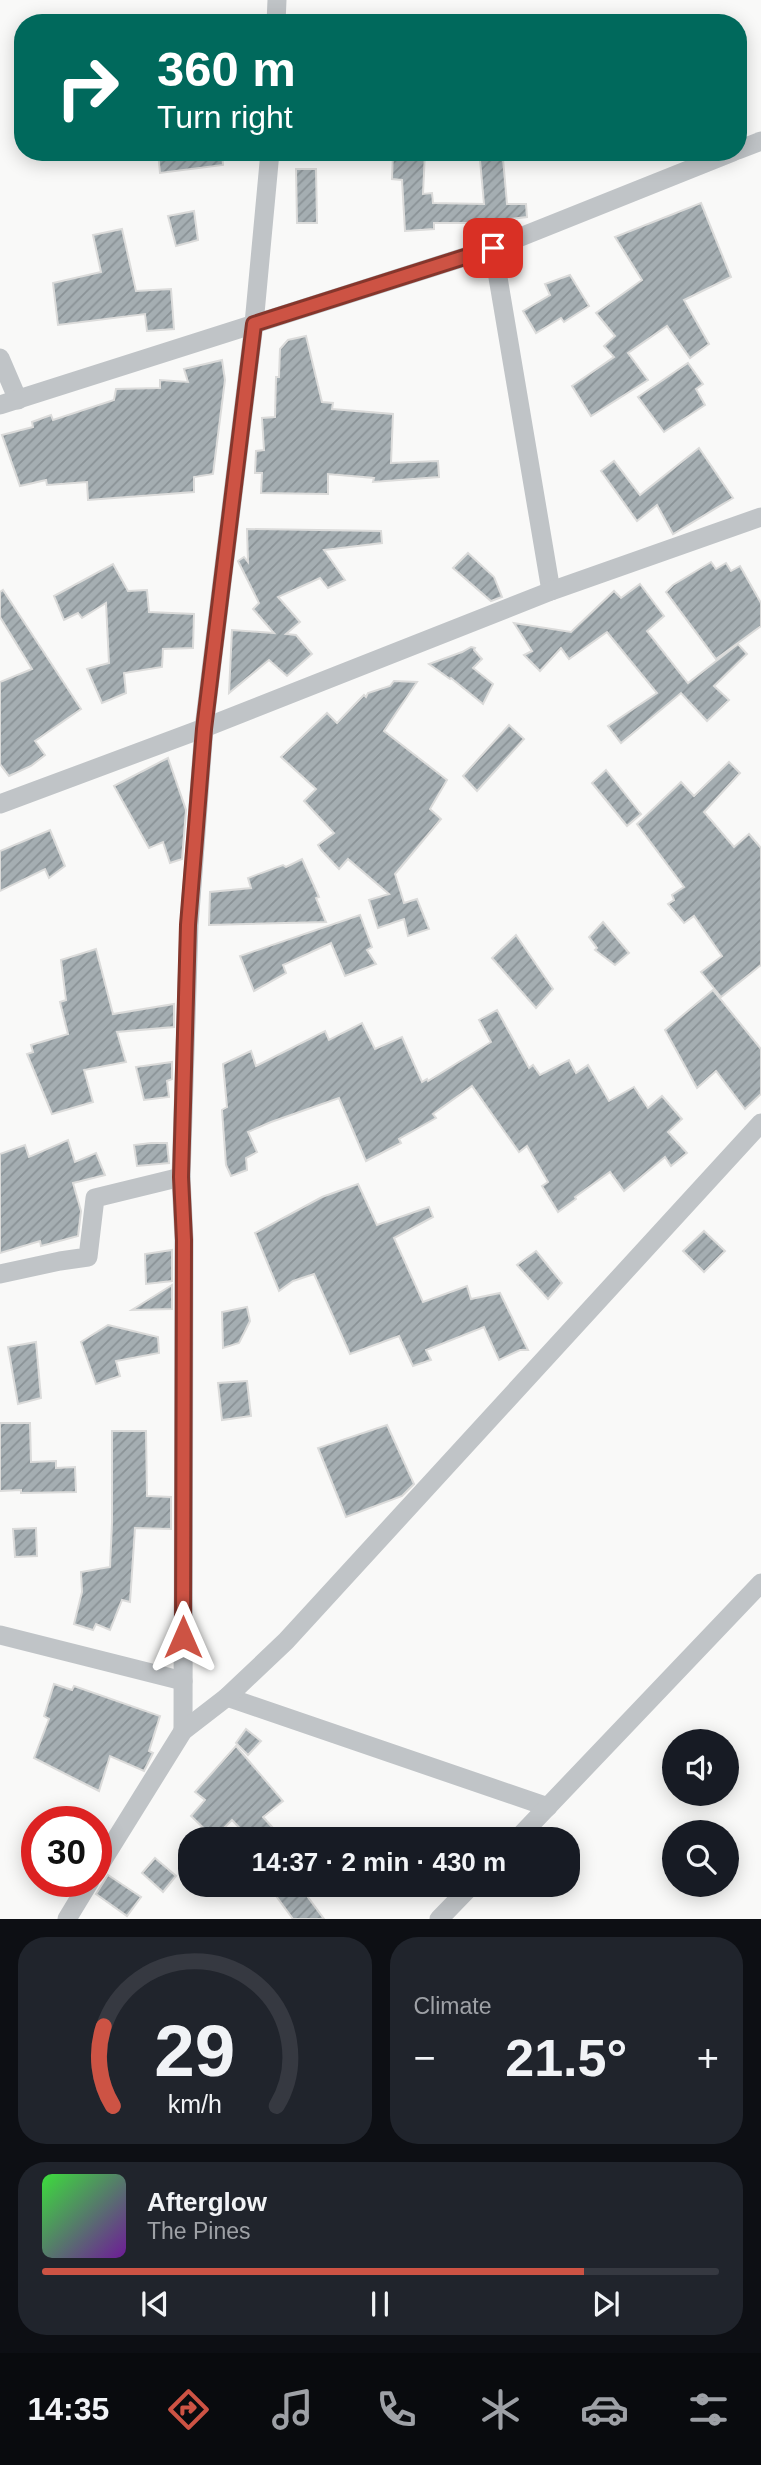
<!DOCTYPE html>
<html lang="en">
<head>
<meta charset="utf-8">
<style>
	body { margin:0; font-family:Helvetica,sans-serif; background:#20242c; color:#f1f3f6; height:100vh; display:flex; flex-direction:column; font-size:26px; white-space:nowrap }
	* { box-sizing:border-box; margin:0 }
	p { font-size:23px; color:#9ea1a6 }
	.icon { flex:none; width:38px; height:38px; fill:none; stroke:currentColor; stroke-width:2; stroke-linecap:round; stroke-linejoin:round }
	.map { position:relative; height:1919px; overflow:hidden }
	.drawer { display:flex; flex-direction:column; gap:18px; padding:18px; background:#0d0f14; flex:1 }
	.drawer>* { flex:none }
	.top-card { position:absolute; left:14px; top:14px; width:733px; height:147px; border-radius:28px; box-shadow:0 4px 18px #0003; background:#00695c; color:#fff; overflow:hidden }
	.controls { position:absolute; left:662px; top:1729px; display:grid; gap:14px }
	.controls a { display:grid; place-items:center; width:77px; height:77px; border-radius:50%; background:#171b24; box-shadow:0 4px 18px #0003; font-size:35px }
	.speed { position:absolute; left:21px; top:1806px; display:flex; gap:14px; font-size:35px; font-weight:700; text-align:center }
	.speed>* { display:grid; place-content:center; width:91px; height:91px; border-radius:50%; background:#171b24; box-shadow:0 4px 18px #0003; line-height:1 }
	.speed .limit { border:10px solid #d22; background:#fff; color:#111 }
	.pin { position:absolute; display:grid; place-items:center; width:60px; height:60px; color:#fff; margin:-30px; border-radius:14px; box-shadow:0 4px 10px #0006 }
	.me { position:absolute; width:77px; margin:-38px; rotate:0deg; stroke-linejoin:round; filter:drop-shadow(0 0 5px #0008) }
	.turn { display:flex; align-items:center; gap:24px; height:147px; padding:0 28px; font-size:32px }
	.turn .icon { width:91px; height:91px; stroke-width:2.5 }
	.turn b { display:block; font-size:49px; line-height:60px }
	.big { font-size:52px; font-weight:800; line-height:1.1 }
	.drawer .tile { flex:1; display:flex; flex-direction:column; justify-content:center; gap:10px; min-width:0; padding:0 24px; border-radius:28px; background:#20242c }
	.drawer .dial { align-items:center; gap:0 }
	.dial svg { height:182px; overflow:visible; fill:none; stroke:#363941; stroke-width:7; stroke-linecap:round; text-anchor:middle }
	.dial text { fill:#f1f3f6; stroke:none }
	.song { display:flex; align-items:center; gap:21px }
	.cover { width:84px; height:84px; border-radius:10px; background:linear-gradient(135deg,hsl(120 70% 55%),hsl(280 70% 35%)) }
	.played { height:7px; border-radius:4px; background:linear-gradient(90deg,#cd5344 80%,#363941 80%) }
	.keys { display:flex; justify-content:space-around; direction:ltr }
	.heat { display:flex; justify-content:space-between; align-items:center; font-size:38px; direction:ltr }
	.drawer .tiles { flex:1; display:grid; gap:18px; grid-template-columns:1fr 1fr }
	.tile:last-child { grid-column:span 2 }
	.trip { position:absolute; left:178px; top:1827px; width:402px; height:70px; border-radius:28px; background:#171b24; box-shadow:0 4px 18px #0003; font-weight:800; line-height:70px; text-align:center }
	.menu { display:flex; height:112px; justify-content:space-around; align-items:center; background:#090b0e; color:#9ea1a6 }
	.menu .icon { width:49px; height:49px }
	.menu .on { color:#cd5344 }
	.menu b { font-size:32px; color:#f1f3f6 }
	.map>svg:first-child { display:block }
	.building { fill:url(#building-hatch); stroke:#dbdbda; stroke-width:2 }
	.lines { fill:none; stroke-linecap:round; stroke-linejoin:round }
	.minor { stroke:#c0c4c7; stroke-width:19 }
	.route-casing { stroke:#85362c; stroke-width:18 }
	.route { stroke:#cd5344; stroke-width:12 }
</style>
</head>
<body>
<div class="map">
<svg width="761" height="1919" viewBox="0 0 761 1919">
	<defs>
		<pattern id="building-hatch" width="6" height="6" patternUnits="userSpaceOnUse" patternTransform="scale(1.75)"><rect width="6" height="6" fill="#a5aeb2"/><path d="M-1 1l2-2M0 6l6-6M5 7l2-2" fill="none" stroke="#8a9296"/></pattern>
	</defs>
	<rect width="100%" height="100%" fill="#f9f9f8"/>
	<!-- building -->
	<g class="building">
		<polygon points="158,152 222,152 223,165 160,173"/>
		<polygon points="393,152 425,152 423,194 432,193 433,203 484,204 480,160 503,159 507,204 526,204 527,217 477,223 434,223 434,229 405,231 402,180 392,179"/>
		<polygon points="296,169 316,169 317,223 297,223"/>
		<polygon points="701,203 731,277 684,300 709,344 690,358 667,326 628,353 648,380 591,416 572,386 614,357 604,346 615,336 596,313 642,280 615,237"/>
		<polygon points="194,211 198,240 176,246 168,216"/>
		<polygon points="122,229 136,291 171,289 174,329 147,331 145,314 58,325 53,283 101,272 93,235"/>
		<polygon points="570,275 589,306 564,322 561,318 536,333 523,311 550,295 545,284"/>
		<polygon points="306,336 322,402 333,403 332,409 393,414 391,463 438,461 439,477 373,482 374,478 328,474 328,494 261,493 262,473 255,473 256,451 264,450 262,418 275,417 276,377 279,377 280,349 288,340"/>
		<polygon points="222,360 225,380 213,474 194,477 194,492 88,500 87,482 47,485 46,480 20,486 2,435 33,427 32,422 51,415 53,420 114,400 116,389 160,388 160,380 188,382 184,369"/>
		<polygon points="688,363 703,384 696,389 705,405 664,432 638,397"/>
		<polygon points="699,448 733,498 673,534 657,505 637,521 601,471 614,461 640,495"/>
		<polygon points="247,529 381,531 382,543 324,550 345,580 328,588 320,578 278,597 300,622 286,634 296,635 312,654 287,676 269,660 229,693 232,630 274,633 253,609 259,603 238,561 244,557 248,562"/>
		<polygon points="468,553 494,577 502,597 491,601 453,568"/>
		<polygon points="711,562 716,569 726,563 731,571 740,566 761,603 761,626 716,659 666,592 673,585"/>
		<polygon points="113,564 128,591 147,590 149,612 194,614 193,648 163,649 162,667 124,673 126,693 102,703 87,669 109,663 106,603 82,618 78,613 64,620 54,596"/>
		<polygon points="640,584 664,616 647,631 688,683 738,644 747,654 714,686 729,700 707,721 681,693 621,743 608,726 657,693 607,632 569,659 561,648 540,671 524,655 532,651 514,623 571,632 614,591 621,598"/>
		<polygon points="3,590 81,709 35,741 45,755 31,766 9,776 0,764 0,682 32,669 0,617 0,592"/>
		<polygon points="471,647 475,648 474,650 482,659 473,668 493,684 483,704 451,678 450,679 429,664 462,652"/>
		<polygon points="394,681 417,682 384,731 447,780 430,809 441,819 395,874 404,903 417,899 429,929 408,936 404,919 378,928 369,900 389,894 348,859 339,869 321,850 318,845 334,833 304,801 316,789 281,757 327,713 337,723 364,695 366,697 368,693 390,686"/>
		<polygon points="509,725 524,739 477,791 463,776"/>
		<polygon points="168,758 186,810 182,859 170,863 163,842 149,848 114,786"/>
		<polygon points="729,762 740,773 704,812 734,847 749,834 761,848 761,965 721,997 701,972 722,956 694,916 684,923 668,904 674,900 672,895 684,887 637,824 681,782 694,796"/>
		<polygon points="606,770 641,814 627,826 592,783"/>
		<polygon points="50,830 65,866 49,878 45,869 0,891 0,851"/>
		<polygon points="302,859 319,897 316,898 326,922 209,925 210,892 251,888 248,878 283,865 286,867"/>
		<polygon points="360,915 372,947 367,950 376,964 345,976 331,943 283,965 286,973 254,991 240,956"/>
		<polygon points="603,922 629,953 615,965 595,950 597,948 589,937"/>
		<polygon points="516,935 553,989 536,1008 492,958"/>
		<polygon points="96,949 113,1014 174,1004 174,1027 117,1032 126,1062 84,1070 93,1102 52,1114 27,1054 33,1052 31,1045 68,1034 60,1002 66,1000 61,960"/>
		<polygon points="713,990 761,1049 761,1094 745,1109 716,1071 697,1088 665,1030"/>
		<polygon points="497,1010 529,1068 533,1065 540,1075 569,1060 576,1073 588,1065 609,1101 634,1087 648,1108 662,1096 682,1119 668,1132 687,1153 671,1166 665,1157 624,1191 610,1172 575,1197 576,1199 558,1212 542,1186 548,1182 527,1146 519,1152 472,1086 433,1114 436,1118 399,1139 401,1143 366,1161 339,1098 271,1122 248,1132 257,1152 246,1158 247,1170 231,1176 226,1165 222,1110 227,1107 223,1064 251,1051 256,1066 325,1031 329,1040 362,1023 375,1049 402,1037 422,1082 427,1079 428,1081 491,1042 479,1020"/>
		<polygon points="172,1062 172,1079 167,1081 169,1097 144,1100 136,1067"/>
		<polygon points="68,1140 75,1162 96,1153 105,1175 73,1183 81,1211 78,1236 41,1246 40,1241 0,1253 0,1154 25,1145 29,1157"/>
		<polygon points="151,1143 167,1143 169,1163 137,1166 134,1145"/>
		<polygon points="358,1184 377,1225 429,1207 433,1217 394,1238 423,1302 467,1286 471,1299 500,1293 528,1350 520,1350 499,1360 484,1327 426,1350 431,1360 413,1366 399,1336 350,1354 314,1274 293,1281 279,1291 255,1233 322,1197"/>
		<polygon points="704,1231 725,1251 704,1272 683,1251"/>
		<polygon points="172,1250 172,1281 146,1284 145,1254"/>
		<polygon points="536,1251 562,1283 548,1299 517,1265"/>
		<polygon points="172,1285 172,1309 132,1310"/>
		<polygon points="247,1307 250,1321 239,1343 223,1348 222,1312"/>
		<polygon points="108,1325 158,1337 159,1353 116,1361 120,1376 96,1384 81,1342"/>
		<polygon points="36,1342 41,1398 18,1404 8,1347"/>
		<polygon points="247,1381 251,1416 222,1420 218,1383"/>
		<polygon points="0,1423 30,1423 31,1462 56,1461 56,1468 75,1467 76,1492 21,1493 21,1490 0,1491"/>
		<polygon points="387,1425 414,1484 402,1496 346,1517 318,1448"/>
		<polygon points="112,1431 146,1431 147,1496 171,1497 171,1529 135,1528 130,1602 122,1600 110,1630 96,1624 93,1630 74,1624 82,1592 81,1572 110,1567 112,1523"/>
		<polygon points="36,1528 37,1556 15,1557 13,1529"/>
		<polygon points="54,1684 72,1690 74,1686 160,1716 149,1751 153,1753 144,1771 110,1756 99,1791 34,1758 49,1719 44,1716"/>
		<polygon points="246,1729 261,1741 248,1755 236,1743"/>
		<polygon points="236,1746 283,1801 263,1817 283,1839 250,1839 232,1820 214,1838 191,1816 205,1800 195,1792"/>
		<polygon points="155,1858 176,1876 163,1892 142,1873"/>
		<polygon points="108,1875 141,1897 127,1916 96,1894"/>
		<polygon points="268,1885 299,1885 324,1919 293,1919"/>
	</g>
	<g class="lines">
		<!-- minor -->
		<g class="minor">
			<polyline points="276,23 277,0"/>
			<polyline points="738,150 761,141"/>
			<polyline points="493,248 551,591"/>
			<polyline points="0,358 18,400"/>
			<polyline points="0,405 493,248 733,152"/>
			<polyline points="0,804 204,728 551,591 761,517"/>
			<polyline points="0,1274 60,1261 88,1257 95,1198 181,1177"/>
			<polyline points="0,1635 183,1681"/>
			<polyline points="227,1697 548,1807"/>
			<polyline points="183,1731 184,1240 181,1177 189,925 204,728 254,324 270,152"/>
			<polyline points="517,1839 761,1583"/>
			<polyline points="96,1871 183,1731 227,1697 286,1641 761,1123"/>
			<polyline points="67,1919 90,1881"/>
			<polyline points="439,1919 472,1885"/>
		</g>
	</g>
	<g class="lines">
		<!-- route casing -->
		<g class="route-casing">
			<polyline id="route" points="183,1637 184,1240 181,1177 188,925 204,729 254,324 493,248"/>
		</g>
		<!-- route -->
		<use href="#route" class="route"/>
	</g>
</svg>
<div class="controls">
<a><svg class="icon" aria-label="sound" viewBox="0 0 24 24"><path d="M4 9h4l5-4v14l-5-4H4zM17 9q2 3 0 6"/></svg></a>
<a><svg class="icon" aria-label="search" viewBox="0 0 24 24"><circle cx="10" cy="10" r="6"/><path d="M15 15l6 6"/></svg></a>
</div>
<div class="speed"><div class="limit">30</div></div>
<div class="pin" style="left:493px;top:248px;background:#d93025"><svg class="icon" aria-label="arrive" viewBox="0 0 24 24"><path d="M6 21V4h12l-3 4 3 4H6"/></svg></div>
<svg class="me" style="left:183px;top:1637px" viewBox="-20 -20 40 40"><path d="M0-17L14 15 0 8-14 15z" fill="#cd5344" stroke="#fff" stroke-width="4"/></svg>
<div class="trip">14:37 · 2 min · 430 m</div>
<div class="top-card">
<div class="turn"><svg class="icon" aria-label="right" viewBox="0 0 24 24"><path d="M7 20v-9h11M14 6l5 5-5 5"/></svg><div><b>360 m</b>Turn right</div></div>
</div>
</div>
<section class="drawer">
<div class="tiles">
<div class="tile dial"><svg viewBox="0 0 100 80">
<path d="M14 69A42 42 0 1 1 86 69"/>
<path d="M14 69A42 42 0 0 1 10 34" stroke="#cd5344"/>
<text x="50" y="56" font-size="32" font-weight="700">29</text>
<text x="50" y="72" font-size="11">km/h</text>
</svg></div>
<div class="tile"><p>Climate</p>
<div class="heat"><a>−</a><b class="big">21.5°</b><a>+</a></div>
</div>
<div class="tile">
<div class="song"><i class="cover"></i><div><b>Afterglow</b><p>The Pines</p></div></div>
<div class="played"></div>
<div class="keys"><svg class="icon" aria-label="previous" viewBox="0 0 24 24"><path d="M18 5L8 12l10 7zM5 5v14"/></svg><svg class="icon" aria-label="pause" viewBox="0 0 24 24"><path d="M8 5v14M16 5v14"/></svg><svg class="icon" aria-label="next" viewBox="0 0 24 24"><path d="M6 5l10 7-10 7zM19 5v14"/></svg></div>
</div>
</div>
</section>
<nav class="menu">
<b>14:35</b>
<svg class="icon on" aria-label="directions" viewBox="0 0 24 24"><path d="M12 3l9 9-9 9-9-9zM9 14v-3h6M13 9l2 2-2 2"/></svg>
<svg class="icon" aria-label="music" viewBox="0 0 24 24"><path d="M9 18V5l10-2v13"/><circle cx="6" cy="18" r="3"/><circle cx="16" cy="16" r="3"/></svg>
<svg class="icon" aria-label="phone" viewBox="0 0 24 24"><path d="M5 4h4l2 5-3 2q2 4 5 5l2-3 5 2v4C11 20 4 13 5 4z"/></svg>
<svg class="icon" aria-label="climate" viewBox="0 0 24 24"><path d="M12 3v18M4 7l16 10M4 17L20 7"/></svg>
<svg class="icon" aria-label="car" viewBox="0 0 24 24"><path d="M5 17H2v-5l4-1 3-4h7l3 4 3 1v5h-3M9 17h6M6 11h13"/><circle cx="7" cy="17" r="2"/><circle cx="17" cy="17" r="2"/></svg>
<svg class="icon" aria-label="filters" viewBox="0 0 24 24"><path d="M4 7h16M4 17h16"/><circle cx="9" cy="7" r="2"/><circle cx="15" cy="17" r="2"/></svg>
</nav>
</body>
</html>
